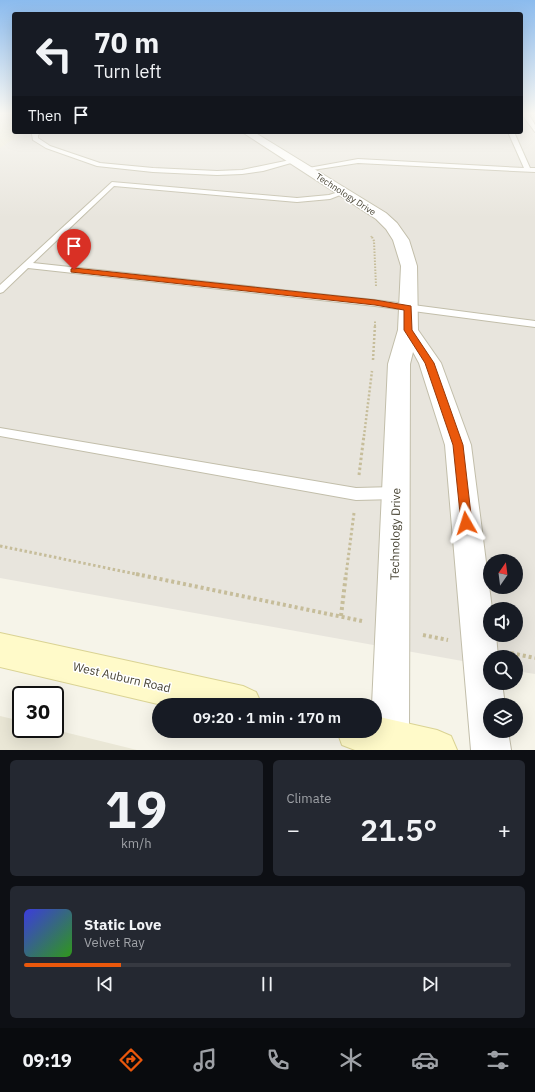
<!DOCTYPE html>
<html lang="en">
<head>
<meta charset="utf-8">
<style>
	body { margin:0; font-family:"IBM Plex Sans",sans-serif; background:#242831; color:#f1f3f6; height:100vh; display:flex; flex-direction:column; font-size:15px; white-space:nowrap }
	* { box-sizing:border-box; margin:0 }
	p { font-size:13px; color:#9ea1a6 }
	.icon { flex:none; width:22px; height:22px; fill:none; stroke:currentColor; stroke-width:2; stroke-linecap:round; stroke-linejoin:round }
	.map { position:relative; height:750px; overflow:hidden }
	.side { display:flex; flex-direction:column; gap:10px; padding:10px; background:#0d0f14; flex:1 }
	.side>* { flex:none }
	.banner { position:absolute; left:12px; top:12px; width:511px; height:122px; border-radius:4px; box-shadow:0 4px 16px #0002; background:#171b24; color:#f1f3f6; overflow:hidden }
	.needle { width:26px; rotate:14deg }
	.controls { position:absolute; left:483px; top:554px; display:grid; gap:8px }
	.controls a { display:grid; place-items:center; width:40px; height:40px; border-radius:50%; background:#171b24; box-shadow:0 4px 16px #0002; font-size:20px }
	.speed { position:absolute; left:12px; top:686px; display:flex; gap:8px; font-size:20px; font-weight:700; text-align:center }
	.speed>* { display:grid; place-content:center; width:52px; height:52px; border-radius:50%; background:#171b24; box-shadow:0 4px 16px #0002; line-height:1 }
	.speed .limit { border:2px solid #111; border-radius:6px; background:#fff; color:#111 }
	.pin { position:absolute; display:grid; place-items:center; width:34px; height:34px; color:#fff; margin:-41px -17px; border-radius:50% 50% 50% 0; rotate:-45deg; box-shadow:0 0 4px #0007 }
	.pin .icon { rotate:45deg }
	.me { position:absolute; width:44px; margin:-22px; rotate:354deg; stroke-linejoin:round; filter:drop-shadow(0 0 3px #0008) }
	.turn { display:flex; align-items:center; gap:14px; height:84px; padding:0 16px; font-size:18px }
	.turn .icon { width:52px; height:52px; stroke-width:2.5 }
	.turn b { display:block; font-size:28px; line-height:34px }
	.then { display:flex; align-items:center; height:38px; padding:0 16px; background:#0003; gap:8px; font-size:15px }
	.big { font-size:30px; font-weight:600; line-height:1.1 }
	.side .card { flex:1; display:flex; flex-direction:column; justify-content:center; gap:6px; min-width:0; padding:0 14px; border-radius:6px; background:#242831 }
	.side .dial { align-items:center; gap:0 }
	.dial b { font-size:52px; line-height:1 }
	.song { display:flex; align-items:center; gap:12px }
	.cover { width:48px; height:48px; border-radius:6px; background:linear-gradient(135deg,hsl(240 70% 55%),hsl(110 70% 35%)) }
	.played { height:4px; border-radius:2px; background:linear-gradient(90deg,#ea580c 20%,#363941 20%) }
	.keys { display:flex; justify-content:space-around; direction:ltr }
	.heat { display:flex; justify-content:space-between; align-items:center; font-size:22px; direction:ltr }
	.side .tiles { flex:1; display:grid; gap:10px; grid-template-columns:1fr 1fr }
	.card:last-child { grid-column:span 2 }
	.trip { position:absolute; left:152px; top:698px; width:230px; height:40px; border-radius:20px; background:#171b24; box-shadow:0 4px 16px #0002; font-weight:600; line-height:40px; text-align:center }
	.dock { display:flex; height:64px; justify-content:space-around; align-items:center; background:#090b0e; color:#9ea1a6 }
	.dock .icon { width:28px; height:28px }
	.dock .selected { color:#ea580c }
	.dock b { font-size:18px; color:#f1f3f6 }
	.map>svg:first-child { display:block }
	.residential { fill:#eae7d6 }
	.industrial { fill:#e8e5dd; fill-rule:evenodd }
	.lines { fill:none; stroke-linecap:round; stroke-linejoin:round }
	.lane-casing { stroke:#c2beaa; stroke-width:2 }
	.street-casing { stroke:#c2beaa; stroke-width:2 }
	.secondary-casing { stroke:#dad394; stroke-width:2 }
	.path-far4 { stroke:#c6bd9a; stroke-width:1.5; stroke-dasharray:1 1; stroke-linecap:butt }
	.path-far3 { stroke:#c6bd9a; stroke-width:2; stroke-dasharray:1.5 1.5; stroke-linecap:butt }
	.path-far2 { stroke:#c6bd9a; stroke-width:2.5; stroke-dasharray:2 2; stroke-linecap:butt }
	.path-far1 { stroke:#c6bd9a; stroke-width:3; stroke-dasharray:2.5 2.5; stroke-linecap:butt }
	.path { stroke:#c6bd9a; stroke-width:4; stroke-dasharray:3 3; stroke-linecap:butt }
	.lane { fill:#fff; fill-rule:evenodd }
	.street { fill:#fff; fill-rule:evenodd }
	.secondary { fill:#fffac9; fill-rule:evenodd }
	.route { fill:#ea580c; stroke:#983908 }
	.labels { text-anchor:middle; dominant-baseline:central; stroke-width:3; stroke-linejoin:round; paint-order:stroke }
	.far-street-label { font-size:9px; fill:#4a4636; stroke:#fff }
	.near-street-label { font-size:12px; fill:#4a4636; stroke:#fff }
</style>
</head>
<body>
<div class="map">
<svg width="535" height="750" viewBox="0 0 535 750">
	<rect width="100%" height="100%" fill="#f6f4e9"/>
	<!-- residential -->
	<g class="residential">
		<polygon points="0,113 14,113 14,132 35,132 0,155"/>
		<polygon points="0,716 21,721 21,729 52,729 137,750 0,750"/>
	</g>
	<!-- industrial -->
	<path class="industrial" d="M521,113H535V674L516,671V657H490V666L0,578V148L25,132H521ZM490,561H516V587H490ZM490,609H516V635H490Z"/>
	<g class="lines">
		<!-- lane casing -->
		<g class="lane-casing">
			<g id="lane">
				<polygon points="521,113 528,113 535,125 535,132"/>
				<polygon points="34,132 41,132 38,135 38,138 50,146 100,163 153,168 217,171 242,170 295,159 298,161 263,171 242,174 217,175 153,172 97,166 46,148 33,140 32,134"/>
				<polygon points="508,132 514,132 530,168 535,168 535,172 358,163 306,171 303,169 358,159 524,168"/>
				<polygon points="112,182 297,198 329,195 345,190 348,192 330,199 297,202 114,186 33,263 375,300 535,321 535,327 375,306 28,268 3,292 0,293 0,285"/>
				<polygon points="0,428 356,488 395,487 400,489 402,493 400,497 395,499 356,500 0,436"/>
			</g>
		</g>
		<!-- street casing -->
		<g class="street-casing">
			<polygon id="street" points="242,132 254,132 386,213 397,223 409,240 417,266 418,330 441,363 471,445 492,609 490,609 490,635 496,635 498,657 490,657 490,683 502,683 505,705 490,705 490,731 508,731 511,750 471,750 445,445 419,363 413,352 410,364 409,739 405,750 375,750 371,739 371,731 375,731 375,705 372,705 388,364 398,330 401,266 393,240 386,229 376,219"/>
		</g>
		<!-- secondary casing -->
		<g class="secondary-casing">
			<g id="secondary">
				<polygon points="0,633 243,686 256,692 262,705 162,705 0,667"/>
				<polygon points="375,716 437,730 451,736 457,750 355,750 342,745 337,731 375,731"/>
			</g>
		</g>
		<!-- path-far4 -->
		<polyline class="path-far4" points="371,236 372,238"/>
		<!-- path-far3 -->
		<g class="path-far3">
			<polyline points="372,237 374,241 376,286"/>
			<polyline points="375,326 375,321"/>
		</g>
		<!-- path-far2 -->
		<g class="path-far2">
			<polyline points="373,360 375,325"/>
			<polyline points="364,436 372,371"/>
		</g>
		<!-- path-far1 -->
		<g class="path-far1">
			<polyline points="359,475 364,435"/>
			<polyline points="0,546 141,575"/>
			<polyline points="346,575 354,513"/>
		</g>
		<!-- path -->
		<g class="path">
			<polyline points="136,574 362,621"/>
			<polyline points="341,616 346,574"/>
			<polyline points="423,635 448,640"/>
			<polyline points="511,653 535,658"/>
		</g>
		<!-- lane -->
		<use href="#lane" class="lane"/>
		<!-- street -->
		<use href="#street" class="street"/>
		<!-- secondary -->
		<use href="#secondary" class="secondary"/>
	</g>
	<!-- sky -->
	<linearGradient id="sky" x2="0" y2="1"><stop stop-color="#8bbbee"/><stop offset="0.52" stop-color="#fbfaf5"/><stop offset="1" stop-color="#fbfaf5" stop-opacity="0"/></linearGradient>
	<rect width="535" height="218" fill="url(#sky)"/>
	<!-- route -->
	<polygon class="route" points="74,268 375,300 411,306 412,330 434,363 463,445 472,523 471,526 466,528 462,526 461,523 453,445 425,363 404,330 404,310 375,305 71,272 71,269"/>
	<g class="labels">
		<!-- far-street labels -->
		<g class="far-street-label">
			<text transform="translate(346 194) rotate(33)">Technology Drive</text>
		</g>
		<!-- near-street labels -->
		<g class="near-street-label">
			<text transform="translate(395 534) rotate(-89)">Technology Drive</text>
			<text transform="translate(122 677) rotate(13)">West Auburn Road</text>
		</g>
	</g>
</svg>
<div class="controls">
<a><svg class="needle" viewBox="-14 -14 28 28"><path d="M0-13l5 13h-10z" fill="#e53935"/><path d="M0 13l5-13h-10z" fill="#9ea1a6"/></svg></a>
<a><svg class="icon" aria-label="sound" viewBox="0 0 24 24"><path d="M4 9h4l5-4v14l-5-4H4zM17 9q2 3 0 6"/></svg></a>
<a><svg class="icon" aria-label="search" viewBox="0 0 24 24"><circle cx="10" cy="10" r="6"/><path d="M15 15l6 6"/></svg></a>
<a><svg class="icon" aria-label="layers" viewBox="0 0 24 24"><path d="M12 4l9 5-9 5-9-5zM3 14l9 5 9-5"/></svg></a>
</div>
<div class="speed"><div class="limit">30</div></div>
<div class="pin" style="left:74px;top:270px;background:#d93025"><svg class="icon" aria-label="arrive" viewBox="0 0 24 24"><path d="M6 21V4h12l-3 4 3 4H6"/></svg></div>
<svg class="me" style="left:466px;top:523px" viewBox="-20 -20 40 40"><path d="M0-17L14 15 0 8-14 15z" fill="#ea580c" stroke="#fff" stroke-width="4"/></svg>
<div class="trip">09:20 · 1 min · 170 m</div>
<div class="banner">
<div class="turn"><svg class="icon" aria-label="left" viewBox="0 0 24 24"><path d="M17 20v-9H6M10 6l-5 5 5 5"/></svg><div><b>70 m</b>Turn left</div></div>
<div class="then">Then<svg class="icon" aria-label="arrive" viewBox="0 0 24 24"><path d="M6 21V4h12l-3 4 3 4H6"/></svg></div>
</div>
</div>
<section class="side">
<div class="tiles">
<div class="card dial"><b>19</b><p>km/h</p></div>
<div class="card"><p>Climate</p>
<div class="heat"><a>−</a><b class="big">21.5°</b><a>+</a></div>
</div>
<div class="card">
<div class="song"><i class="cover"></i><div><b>Static Love</b><p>Velvet Ray</p></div></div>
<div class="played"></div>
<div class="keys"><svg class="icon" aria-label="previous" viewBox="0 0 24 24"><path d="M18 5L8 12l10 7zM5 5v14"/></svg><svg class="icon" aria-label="pause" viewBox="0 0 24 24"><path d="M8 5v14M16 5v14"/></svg><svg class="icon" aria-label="next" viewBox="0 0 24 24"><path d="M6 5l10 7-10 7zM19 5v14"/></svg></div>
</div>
</div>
</section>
<nav class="dock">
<b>09:19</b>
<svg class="icon selected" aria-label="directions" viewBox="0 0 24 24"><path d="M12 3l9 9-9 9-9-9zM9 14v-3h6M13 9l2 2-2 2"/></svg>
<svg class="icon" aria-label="music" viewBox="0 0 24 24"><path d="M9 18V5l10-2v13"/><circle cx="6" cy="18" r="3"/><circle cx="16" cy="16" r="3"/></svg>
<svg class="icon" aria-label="phone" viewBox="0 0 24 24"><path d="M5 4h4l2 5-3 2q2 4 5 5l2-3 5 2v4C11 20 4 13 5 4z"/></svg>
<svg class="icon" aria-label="climate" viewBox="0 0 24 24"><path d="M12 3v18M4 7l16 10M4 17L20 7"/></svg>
<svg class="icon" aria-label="car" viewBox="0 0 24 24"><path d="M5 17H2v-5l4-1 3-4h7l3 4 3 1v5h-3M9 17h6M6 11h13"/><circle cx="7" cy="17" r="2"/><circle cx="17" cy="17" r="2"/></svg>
<svg class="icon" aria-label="filters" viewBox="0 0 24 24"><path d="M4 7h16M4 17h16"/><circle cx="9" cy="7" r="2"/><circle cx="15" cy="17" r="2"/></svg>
</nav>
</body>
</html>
